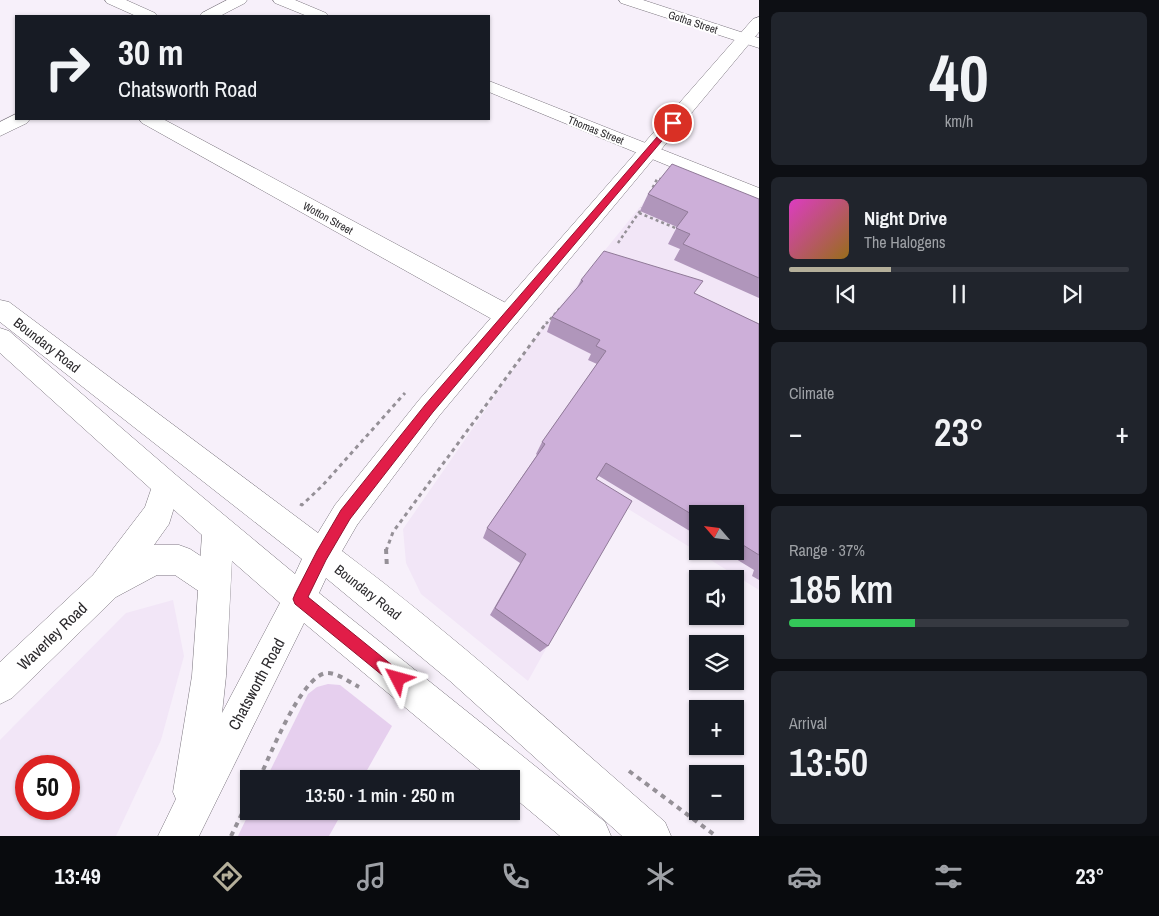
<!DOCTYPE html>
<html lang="en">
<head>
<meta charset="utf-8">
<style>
	body { margin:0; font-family:"Archivo Narrow",sans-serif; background:#20242c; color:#f1f3f6; height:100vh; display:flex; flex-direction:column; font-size:19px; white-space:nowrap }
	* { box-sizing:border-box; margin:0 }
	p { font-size:16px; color:#9ea1a6 }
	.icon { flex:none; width:28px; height:28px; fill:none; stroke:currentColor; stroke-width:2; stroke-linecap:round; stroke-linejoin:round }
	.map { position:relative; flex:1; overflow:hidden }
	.drawer { display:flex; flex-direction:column; gap:12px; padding:12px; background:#0d0f14; width:400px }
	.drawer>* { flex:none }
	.hud { position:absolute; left:15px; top:15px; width:475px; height:105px; border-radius:0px; box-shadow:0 1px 4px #0004; background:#171b24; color:#f1f3f6; overflow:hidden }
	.needle { width:32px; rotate:298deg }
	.controls { position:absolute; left:689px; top:505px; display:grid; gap:10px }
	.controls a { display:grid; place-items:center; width:55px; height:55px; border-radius:0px; background:#171b24; box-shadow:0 1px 4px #0004; font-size:25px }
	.speed { position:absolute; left:15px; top:755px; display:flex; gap:10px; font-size:25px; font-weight:700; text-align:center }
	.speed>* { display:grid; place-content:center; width:65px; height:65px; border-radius:50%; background:#171b24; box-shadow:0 1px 4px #0004; line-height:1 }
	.speed .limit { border:8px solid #d22; background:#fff; color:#111 }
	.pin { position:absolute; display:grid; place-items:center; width:42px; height:42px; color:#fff; margin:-21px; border:2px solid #fff; border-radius:50%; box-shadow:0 1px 5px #0007 }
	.me { position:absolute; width:55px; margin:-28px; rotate:309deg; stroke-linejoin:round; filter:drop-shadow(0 0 4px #0008) }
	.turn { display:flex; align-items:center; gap:18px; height:105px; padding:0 20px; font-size:22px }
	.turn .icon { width:65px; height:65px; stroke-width:2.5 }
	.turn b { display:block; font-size:35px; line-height:42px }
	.big { font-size:38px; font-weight:600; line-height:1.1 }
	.drawer .widget { flex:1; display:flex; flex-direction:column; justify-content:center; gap:8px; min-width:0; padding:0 18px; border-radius:8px; background:#20242c }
	.drawer .dial { align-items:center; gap:0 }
	.dial b { font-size:65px; line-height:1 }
	.song { display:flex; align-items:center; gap:15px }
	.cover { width:60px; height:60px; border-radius:8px; background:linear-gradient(135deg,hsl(310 70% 55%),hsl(40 70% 35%)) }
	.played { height:5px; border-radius:2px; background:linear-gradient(90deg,#b4af9a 30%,#363941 30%) }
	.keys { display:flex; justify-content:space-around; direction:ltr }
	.heat { display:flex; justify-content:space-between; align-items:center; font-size:28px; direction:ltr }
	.charge { height:8px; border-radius:4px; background:linear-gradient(90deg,#34c759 37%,#363941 0) }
	.trip { position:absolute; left:240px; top:770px; width:280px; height:50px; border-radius:0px; background:#171b24; box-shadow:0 1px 4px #0004; font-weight:600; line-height:50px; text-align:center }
	.menu { display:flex; height:80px; justify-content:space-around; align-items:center; background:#090b0e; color:#9ea1a6 }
	.menu .icon { width:35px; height:35px }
	.menu .current { color:#b4af9a }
	.menu b { font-size:22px; color:#f1f3f6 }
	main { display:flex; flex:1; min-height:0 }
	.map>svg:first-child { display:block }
	.built { fill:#f2e6f7; fill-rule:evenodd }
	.green { fill:#e6cfee }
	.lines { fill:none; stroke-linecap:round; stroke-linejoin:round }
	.street-casing { stroke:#7b757e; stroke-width:1 }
	.secondary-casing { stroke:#7b757e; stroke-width:1 }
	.path-far2 { stroke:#959097; stroke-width:2.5; stroke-dasharray:3 3; stroke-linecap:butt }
	.path-far1 { stroke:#959097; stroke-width:3; stroke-dasharray:4 4; stroke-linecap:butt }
	.path { stroke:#959097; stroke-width:4; stroke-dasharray:5 5; stroke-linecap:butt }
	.street { fill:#fff; fill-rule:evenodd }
	.secondary { fill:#fff; fill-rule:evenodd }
	.wall { fill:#b096bb }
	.building { fill:#cdafd9; stroke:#907a98 }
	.route { fill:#e11d48; stroke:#92132f }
	.labels { text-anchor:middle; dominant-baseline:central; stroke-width:4; stroke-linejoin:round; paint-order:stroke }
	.far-street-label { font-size:11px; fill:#2c2a2d; stroke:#fff }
	.street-label { font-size:14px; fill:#2c2a2d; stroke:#fff }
	.near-street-label { font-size:16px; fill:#2c2a2d; stroke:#fff }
</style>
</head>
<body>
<main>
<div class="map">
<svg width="759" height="836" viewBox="0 0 759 836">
	<rect width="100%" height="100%" fill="#f7f0fa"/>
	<!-- built -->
	<g class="built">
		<path d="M664,177L759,217V590L625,507L528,681L421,594L406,563L403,529L543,327ZM698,514H735V551H698Z"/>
		<path d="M173,600L184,656L161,740L116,836H0V740L126,613ZM26,766H69V809H26Z"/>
	</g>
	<!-- green -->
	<g class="green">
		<polygon points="328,684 340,685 392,726 362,779 266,779 308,694 317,687"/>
		<polygon points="250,811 343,811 329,836 238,836"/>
	</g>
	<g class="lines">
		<!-- street casing -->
		<g class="street-casing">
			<g id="street">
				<polygon points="105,0 126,0 155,13 157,16 136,16 107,3"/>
				<polygon points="227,0 247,0 245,3 220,16 200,16 202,13"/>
				<polygon points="273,0 295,0 326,13 328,16 307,16 275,3"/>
				<polygon points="619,0 643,0 759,38 759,48 621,3"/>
				<polygon points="489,81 759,188 759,203 489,92"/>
				<polygon points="16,114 16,119 30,119 27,123 0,136 0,122"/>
				<polygon points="139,119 163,119 517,309 520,316 517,323 508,325 499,323 142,123"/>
				<polygon points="166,472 176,475 181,485 169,524 154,545 179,545 190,549 225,572 230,583 225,594 214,599 203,594 175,575 157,575 116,597 12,698 0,704 0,662 93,575 145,507 156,475"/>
			</g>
		</g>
		<!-- secondary casing -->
		<g class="secondary-casing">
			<path id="secondary" d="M759,17V32L439,416L357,525L342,551C454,635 559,730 665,822L671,836H622L450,681L326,578L319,593L605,822L611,836H560L511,795V779H491L304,623L199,836H158L176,799L173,792L192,676L202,535L0,353V328L9,331L176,475L295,574L302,559L0,322V300L9,302L318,533L335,505L419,400L753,19ZM232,561L280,603L222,713L226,676Z"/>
		</g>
		<!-- path-far2 -->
		<g class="path-far2">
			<polyline points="650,193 657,179 662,179"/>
			<polyline points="639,213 678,229"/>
			<polyline points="618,243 642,208"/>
			<polyline points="546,324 562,306"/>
		</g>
		<!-- path-far1 -->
		<g class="path-far1">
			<polyline points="300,504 302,505 322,486 405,393"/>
			<polyline points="386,551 393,532 547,322"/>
		</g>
		<!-- path -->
		<g class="path">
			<polyline points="386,549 387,569"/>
			<polyline points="629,771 716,836"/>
			<path d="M259,779C269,758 302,674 327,673C338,673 349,682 359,687"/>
			<polyline points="231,836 249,799"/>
		</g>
		<!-- street -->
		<use href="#street" class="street"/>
		<!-- secondary -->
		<use href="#secondary" class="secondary"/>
	</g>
	<!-- wall -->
	<g class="wall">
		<polygon points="648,194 759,199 759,298 674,260 680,249 668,244 677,227 640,211"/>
		<polygon points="581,280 694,293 759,324 759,580 752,576 754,570 723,551 735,551 735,514 698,514 698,536 599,476 596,479 548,646 540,652 490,615 520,563 483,538 487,528 537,455 536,454 542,442 597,364 588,360 591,354 547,332 552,317 577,288"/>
	</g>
	<!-- building -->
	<g class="building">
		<polygon points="672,164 759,199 759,278 683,244 690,234 676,228 688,212 648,194"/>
		<polygon points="604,251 703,281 694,293 759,324 759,555 735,540 735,514 698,514 698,518 606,463 596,479 632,501 548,646 495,608 526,554 487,528 545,444 542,442 606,351 596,346 600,340 552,317 583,281 581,280"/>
	</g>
	<!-- route -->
	<polygon class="route" points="670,122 677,123 433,412 350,519 326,560 308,597 403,674 405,679 403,684 398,687 393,684 295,604 293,599 295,594 317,551 341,510 425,405"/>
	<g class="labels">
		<!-- far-street labels -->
		<g class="far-street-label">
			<text transform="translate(693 22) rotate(18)">Gotha Street</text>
			<text transform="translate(596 130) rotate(22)">Thomas Street</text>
			<text transform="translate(328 218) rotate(29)">Wotton Street</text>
		</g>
		<!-- street labels -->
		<g class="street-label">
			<text transform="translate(47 345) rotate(38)">Boundary Road</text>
			<text transform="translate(368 592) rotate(38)">Boundary Road</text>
		</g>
		<!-- near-street labels -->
		<g class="near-street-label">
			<text transform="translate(52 636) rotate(-44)">Waverley Road</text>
			<text transform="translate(256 684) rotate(-62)">Chatsworth Road</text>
		</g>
	</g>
</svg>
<div class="controls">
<a><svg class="needle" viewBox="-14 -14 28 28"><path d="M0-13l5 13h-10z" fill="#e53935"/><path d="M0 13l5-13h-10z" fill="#9ea1a6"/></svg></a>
<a><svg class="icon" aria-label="sound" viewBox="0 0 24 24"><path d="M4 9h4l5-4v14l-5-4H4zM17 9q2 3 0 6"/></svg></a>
<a><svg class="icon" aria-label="layers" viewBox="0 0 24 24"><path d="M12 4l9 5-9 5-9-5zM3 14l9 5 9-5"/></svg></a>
<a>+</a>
<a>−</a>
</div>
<div class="speed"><div class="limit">50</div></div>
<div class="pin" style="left:673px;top:123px;background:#d93025"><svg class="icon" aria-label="arrive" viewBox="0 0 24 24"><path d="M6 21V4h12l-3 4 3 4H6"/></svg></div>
<svg class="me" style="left:398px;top:679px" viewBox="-20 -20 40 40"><path d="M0-17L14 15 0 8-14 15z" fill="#e11d48" stroke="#fff" stroke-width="4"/></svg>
<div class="trip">13:50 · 1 min · 250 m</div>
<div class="hud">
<div class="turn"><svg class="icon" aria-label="right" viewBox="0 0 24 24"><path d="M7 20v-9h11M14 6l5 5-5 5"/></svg><div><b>30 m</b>Chatsworth Road</div></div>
</div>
</div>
<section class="drawer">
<div class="widget dial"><b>40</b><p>km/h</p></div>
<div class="widget">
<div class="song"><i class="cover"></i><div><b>Night Drive</b><p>The Halogens</p></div></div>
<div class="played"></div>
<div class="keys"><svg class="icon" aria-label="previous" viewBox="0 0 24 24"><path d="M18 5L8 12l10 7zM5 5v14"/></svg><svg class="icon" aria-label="pause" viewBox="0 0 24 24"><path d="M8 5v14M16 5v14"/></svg><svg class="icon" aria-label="next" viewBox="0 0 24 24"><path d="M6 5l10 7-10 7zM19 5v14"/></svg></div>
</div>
<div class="widget"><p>Climate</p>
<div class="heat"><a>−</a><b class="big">23°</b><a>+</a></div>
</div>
<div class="widget"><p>Range · 37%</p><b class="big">185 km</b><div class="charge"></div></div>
<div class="widget"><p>Arrival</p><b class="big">13:50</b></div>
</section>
</main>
<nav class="menu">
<b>13:49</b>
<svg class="icon current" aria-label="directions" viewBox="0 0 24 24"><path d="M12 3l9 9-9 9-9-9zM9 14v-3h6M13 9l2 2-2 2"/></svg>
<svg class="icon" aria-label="music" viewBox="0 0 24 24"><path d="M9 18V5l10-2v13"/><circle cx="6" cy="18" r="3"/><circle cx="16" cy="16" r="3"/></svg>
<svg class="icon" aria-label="phone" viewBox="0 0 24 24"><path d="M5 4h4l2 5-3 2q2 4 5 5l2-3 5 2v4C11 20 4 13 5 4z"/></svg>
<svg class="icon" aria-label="climate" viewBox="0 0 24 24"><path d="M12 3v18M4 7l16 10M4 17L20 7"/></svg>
<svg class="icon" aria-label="car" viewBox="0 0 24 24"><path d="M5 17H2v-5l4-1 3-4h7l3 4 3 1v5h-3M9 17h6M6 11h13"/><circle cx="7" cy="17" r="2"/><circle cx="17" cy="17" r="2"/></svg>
<svg class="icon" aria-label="filters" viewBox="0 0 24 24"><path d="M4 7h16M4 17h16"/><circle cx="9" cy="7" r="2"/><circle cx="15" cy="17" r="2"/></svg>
<b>23°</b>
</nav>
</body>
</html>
